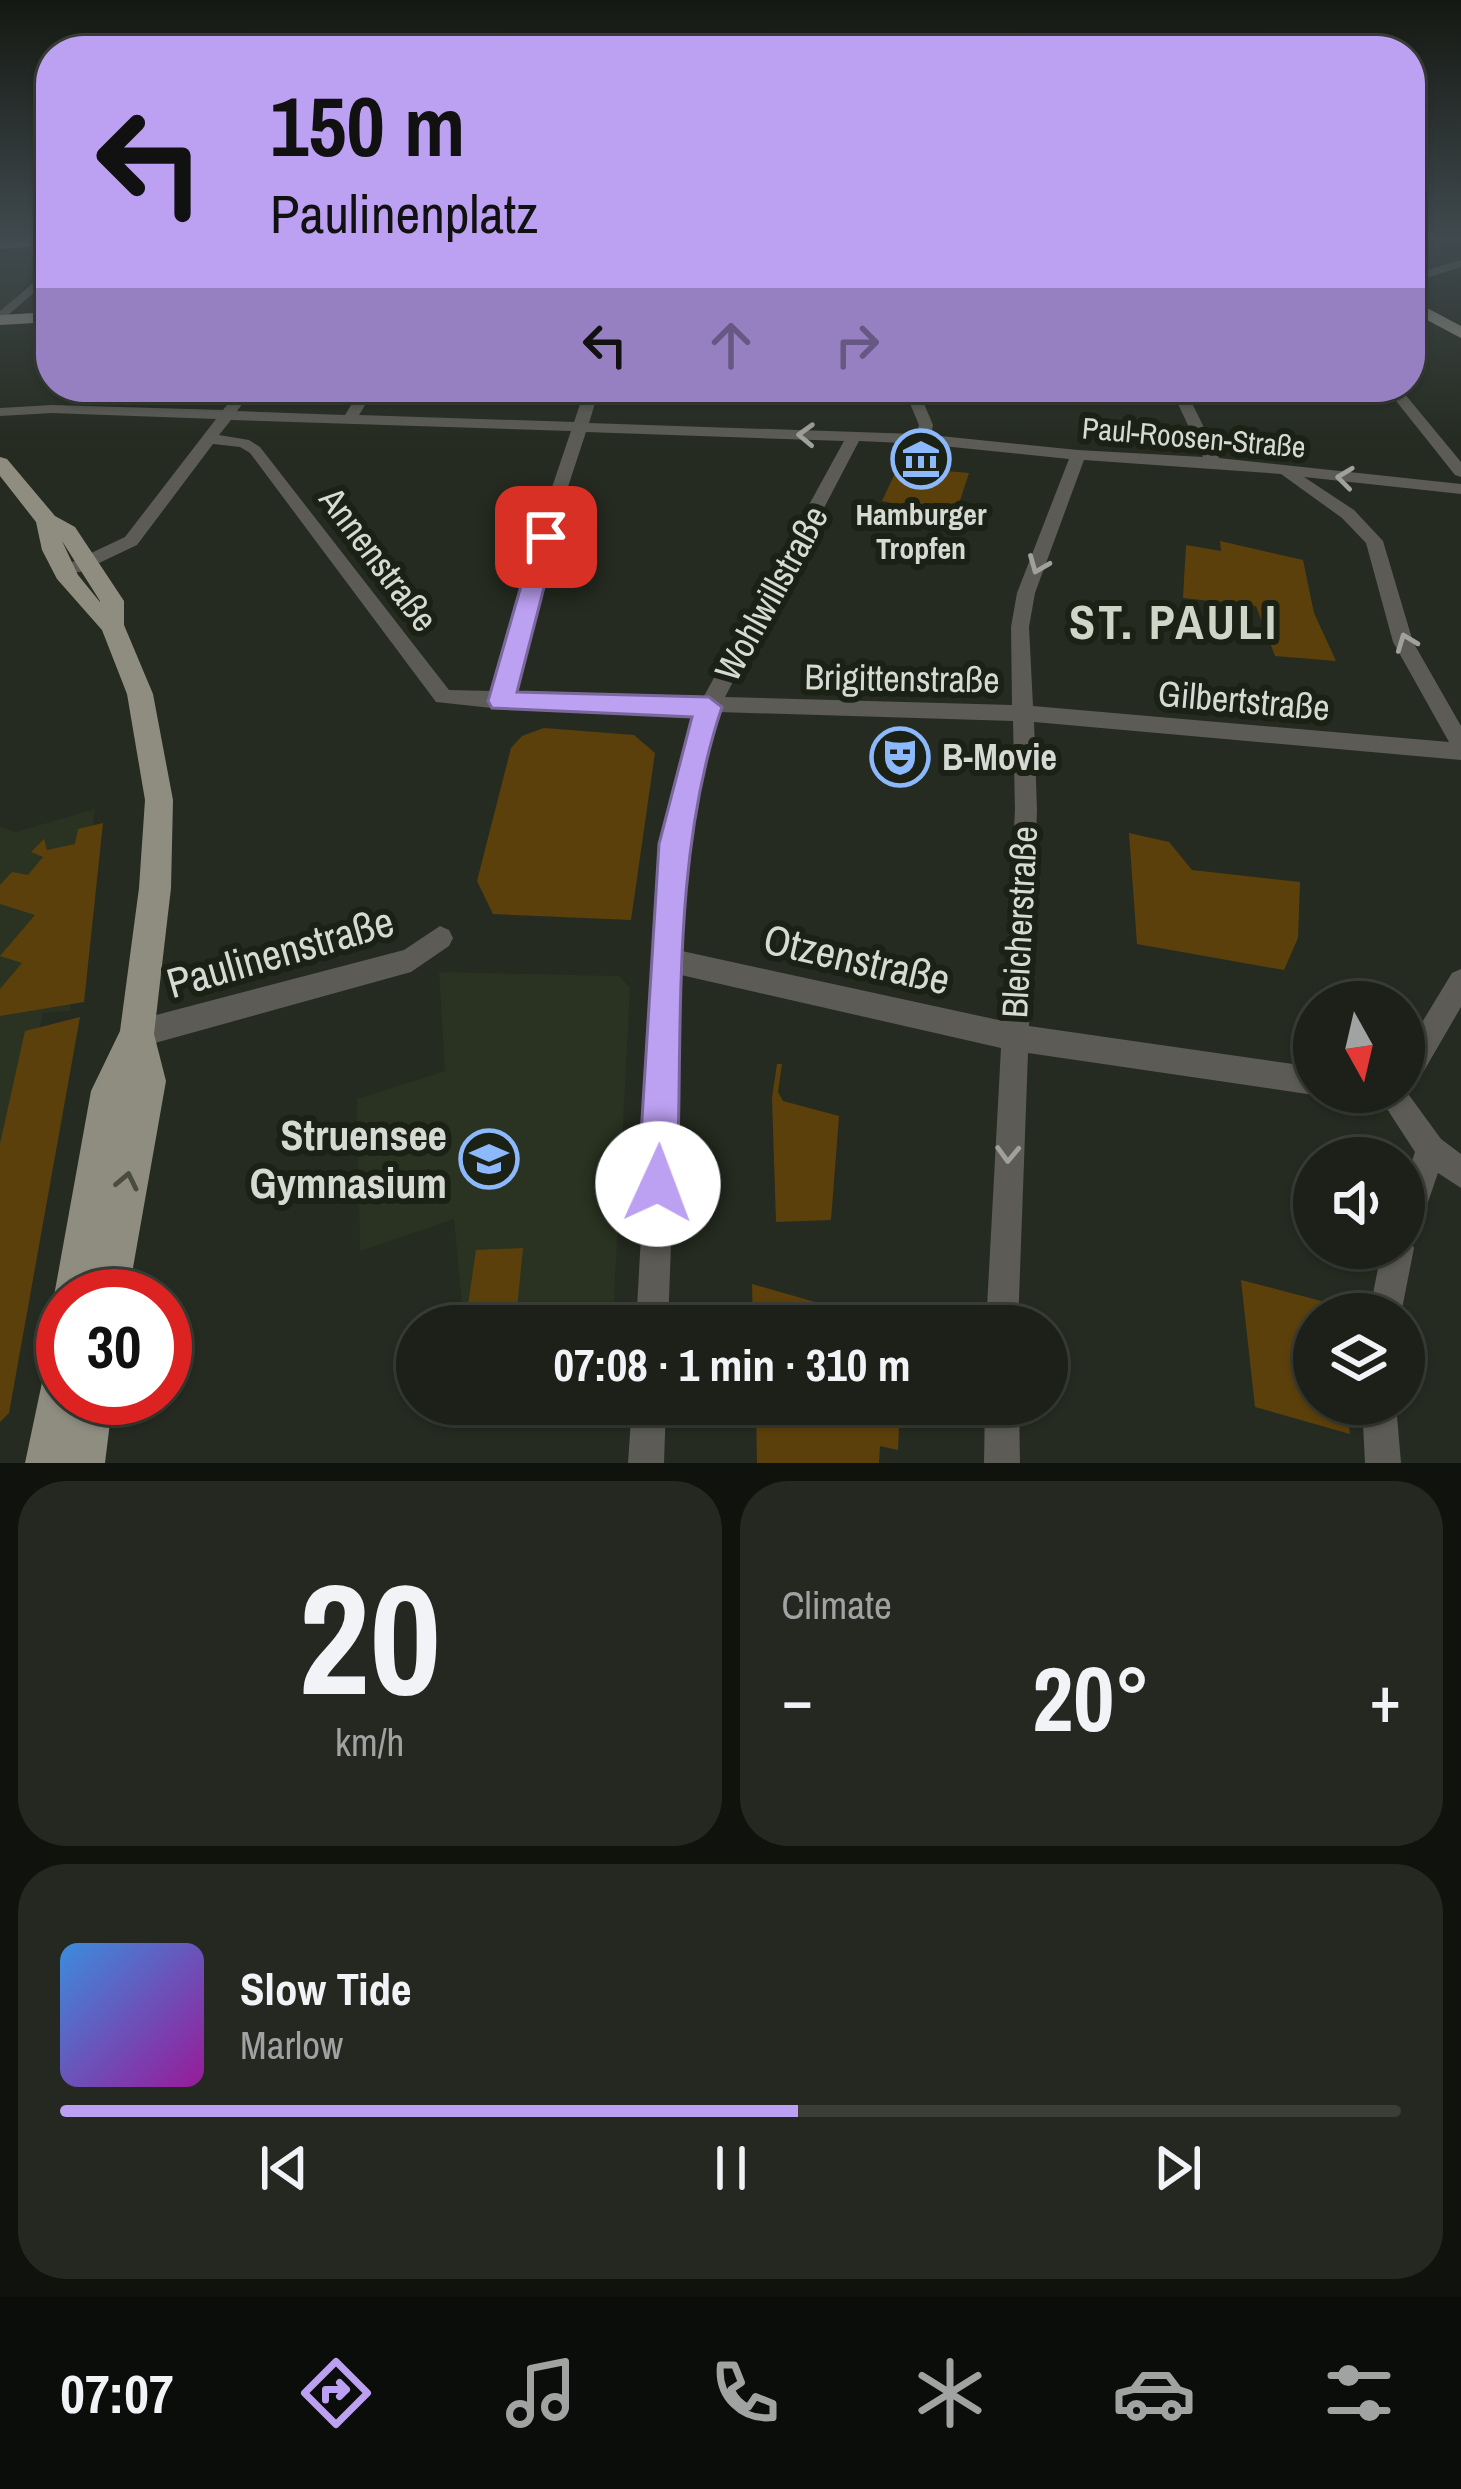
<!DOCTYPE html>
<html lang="en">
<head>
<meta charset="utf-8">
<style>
	body { margin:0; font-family:"Archivo Narrow",sans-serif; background:#252821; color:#f1f3f6; height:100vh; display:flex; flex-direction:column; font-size:45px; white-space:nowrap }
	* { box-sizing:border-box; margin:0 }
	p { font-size:39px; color:#a0a3a2 }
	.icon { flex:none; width:66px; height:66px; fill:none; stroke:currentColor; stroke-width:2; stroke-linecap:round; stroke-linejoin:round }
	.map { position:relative; height:1463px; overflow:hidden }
	.side { display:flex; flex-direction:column; gap:18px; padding:18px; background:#0f120d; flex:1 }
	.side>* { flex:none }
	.top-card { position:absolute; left:36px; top:36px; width:1389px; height:366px; border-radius:48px; box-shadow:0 3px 9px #0004,0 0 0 3px #3a3e37; background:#bca0f2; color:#111; overflow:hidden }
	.needle { width:78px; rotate:172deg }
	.fabs { position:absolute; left:1293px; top:981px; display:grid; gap:24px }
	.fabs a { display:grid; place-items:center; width:132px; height:132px; border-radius:50%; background:#1c2018; box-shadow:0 3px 9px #0004,0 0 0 3px #3a3e37; font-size:60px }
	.speed { position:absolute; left:36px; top:1269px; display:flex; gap:24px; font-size:60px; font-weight:700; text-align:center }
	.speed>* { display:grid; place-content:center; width:156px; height:156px; border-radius:50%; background:#1c2018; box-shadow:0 3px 9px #0004,0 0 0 3px #3a3e37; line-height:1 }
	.speed .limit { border:18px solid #d22; background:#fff; color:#111 }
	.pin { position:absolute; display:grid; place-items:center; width:102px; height:102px; color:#fff; margin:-51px; border-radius:24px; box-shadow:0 6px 18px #0006 }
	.me { position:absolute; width:132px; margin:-66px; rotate:2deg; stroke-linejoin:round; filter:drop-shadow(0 0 9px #0008) }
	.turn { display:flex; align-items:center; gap:42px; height:252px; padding:0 36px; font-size:54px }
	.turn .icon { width:156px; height:156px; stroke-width:2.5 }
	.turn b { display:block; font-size:84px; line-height:102px }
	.lanes { display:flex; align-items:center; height:114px; padding:0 36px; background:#0003; justify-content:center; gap:60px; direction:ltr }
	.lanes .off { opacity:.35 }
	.big { font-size:90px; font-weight:700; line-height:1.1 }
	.side .card { flex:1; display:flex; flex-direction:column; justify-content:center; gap:18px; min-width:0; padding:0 42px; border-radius:48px; background:#252821 }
	.side .dial { align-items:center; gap:0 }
	.dial b { font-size:156px; line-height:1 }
	.song { display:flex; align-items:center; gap:36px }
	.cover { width:144px; height:144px; border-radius:18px; background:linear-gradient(135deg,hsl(210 70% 55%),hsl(300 70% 35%)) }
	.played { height:12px; border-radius:6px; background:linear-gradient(90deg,#bca0f2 55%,#3a3e37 55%) }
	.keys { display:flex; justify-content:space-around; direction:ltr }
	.heat { display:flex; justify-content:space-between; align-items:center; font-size:66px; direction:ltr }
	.side .tiles { flex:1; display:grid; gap:18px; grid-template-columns:1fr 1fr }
	.card:last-child { grid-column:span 2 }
	.trip { position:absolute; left:396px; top:1305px; width:672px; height:120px; border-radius:60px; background:#1c2018; box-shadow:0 3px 9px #0004,0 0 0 3px #3a3e37; font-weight:700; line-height:120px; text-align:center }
	.tabs { display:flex; height:192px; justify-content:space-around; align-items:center; background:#0b0d0a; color:#a0a3a2 }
	.tabs .icon { width:84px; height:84px }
	.tabs .on { color:#bca0f2 }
	.tabs b { font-size:54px; color:#f1f3f6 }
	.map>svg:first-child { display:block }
	.built { fill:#2a3321 }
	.green { fill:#5c400b }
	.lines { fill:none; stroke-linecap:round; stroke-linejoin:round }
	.minor { fill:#5c5b55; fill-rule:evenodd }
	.major { fill:#8e8d80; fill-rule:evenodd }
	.oneway { stroke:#9fa19a }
	.oneway2 { stroke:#4a4c40 }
	.route { fill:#bca0f2; stroke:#7a689d; stroke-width:3 }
	.labels { text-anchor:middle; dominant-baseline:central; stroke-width:12; stroke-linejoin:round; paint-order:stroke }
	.far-street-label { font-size:30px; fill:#d6dad2; stroke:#1c2116 }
	.far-poi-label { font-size:30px; font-weight:bold; fill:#d6dad2; stroke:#1c2116 }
	.street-label { font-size:36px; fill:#d6dad2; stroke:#1c2116 }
	.poi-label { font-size:36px; font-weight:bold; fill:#d6dad2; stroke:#1c2116; text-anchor:start }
	.near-street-label { font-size:42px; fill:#d6dad2; stroke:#1c2116 }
	.near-poi-label { font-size:42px; font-weight:bold; fill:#d6dad2; stroke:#1c2116; text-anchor:end }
	.district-label { font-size:48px; font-weight:bold; letter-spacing:3px; fill:#cfd6c7; stroke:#1c2116 }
</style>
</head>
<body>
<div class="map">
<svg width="1461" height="1463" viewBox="0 0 1461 1463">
	<rect width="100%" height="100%" fill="#252b20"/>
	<!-- built -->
	<g class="built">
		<polygon points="51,247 51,255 0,315 0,249"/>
		<polygon points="95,809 70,1011 43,1013 0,1208 0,827 16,832"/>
		<polygon points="439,972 619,976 630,988 613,1319 464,1324 454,1219 360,1251 357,1099 445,1071"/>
	</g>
	<!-- green -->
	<g class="green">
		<polygon points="898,467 969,473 955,516 882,501"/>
		<polygon points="1220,541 1303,560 1314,613 1336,661 1275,656 1256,606 1183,598 1186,545 1221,551"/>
		<polygon points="544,728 634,735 655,753 631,920 493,914 477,881 511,748 522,736"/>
		<polygon points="103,823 84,1002 0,1016 0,989 22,963 0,956 35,915 0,904 0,885 12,872 28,875 43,857 31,852 44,839 47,850 75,844 78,829"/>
		<polygon points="1129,833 1169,842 1192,870 1300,882 1298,938 1284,970 1137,944"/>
		<polygon points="80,1017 9,1413 0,1422 0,1144 25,1031"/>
		<polygon points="777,1064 782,1064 778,1092 783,1101 839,1116 831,1220 776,1222 772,1098"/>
		<polygon points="523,1248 516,1318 466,1319 476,1250"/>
		<polygon points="1241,1280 1329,1303 1331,1314 1314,1314 1314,1404 1346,1404 1350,1434 1255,1407"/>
		<polygon points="752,1284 874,1319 874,1326 753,1326"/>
		<polygon points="756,1404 900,1404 898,1450 880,1446 879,1463 757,1463"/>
	</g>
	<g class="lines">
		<!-- minor -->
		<g class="minor">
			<polygon points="1461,260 1461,267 1410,283 1410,275"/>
			<polygon points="51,268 51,278 0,322 0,311"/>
			<path d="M241,387H255L237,411L345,415L362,387H376L359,415L574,422L586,387H600L589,423L916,434L919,425L903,387H917L933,425L931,435L1078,450L1203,457L1170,387H1184L1219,458L1461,484V494L1304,477L1354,510L1383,541L1413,642L1461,726V760L1034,722L1037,810L1029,1026L1314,1067V1092H1321L1314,1095L1028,1053L1018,1326H986L1001,1048L681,975L668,1326H636L656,965L653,960L662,844L697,712L501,709L436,702L250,453L240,447L213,444L137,545L80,572H68V564L125,537L216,419L52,413L0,416V408L52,405L223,410ZM231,420L571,431L549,496L494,691L449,690L260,447L249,440L219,435ZM586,432L844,441L704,696L514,691L565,496ZM859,441L923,444L1069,459L1017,593L1011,627L1012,705L725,697ZM1084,460L1281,474L1342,518L1366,543L1393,642L1449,742L1033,706L1029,627L1035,593ZM718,712L1013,721L1015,810L1003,1021L682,951L686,844Z"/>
			<polygon points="1385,387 1399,387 1461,462 1461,477 1455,475"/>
			<polygon points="440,926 449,930 453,938 449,946 411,972 137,1048 127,1044 123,1034 127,1024 137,1020 404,950"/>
			<polygon points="1461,969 1461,1007 1414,1088 1406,1091 1441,1139 1461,1154 1461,1188 1438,1173 1419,1228 1411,1241 1414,1248 1401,1314 1369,1314 1382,1248 1404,1248 1404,1184 1415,1152 1376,1092 1404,1092 1404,1052 1452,973"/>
			<polygon points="632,1404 666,1404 664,1463 628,1463"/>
			<polygon points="985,1404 1019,1404 1020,1463 984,1463"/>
			<polygon points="1362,1404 1396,1404 1401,1463 1365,1463"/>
		</g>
		<!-- major -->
		<g class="major">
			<polygon points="51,237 51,245 0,249 0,241"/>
			<polygon points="1410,299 1461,326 1461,338 1410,311"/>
			<polygon points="51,312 51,322 0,325 0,315"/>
			<path d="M0,457L7,459L55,516L75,527L124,601V625L153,694L173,800L171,888L154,1034L166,1081L128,1296H63V1312L54,1296L91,1091L120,1031L139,888L145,800L127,694L102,630L57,579L42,550L36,522L0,476ZM62,541L100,601V602L78,575Z"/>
			<polygon points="63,1347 63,1398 113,1398 105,1463 25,1463 48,1354"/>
		</g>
	</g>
	<!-- one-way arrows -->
	<defs><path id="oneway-chevron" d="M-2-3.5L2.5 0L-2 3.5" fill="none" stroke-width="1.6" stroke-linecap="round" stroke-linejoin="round" transform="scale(3)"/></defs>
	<g class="oneway">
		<use href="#oneway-chevron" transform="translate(806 435) rotate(-178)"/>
		<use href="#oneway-chevron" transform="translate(1345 478) rotate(-173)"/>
		<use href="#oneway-chevron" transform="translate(1038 565) rotate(112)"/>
		<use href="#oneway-chevron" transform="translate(1406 642) rotate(-111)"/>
		<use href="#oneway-chevron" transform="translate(1008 1154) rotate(92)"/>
	</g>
	<use class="oneway2" href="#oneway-chevron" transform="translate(127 1181) rotate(-78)"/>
	<!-- sky -->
	<linearGradient id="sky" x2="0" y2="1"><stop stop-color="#141812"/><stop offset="0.54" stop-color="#404a4e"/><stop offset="1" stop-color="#404a4e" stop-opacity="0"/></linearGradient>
	<rect width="1461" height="442" fill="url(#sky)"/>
	<!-- route -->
	<path class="route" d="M546,530L557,537L517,692L709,697L722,707C671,858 683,1026 677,1184L671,1198L658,1203L644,1198L638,1184L659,844L692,717L492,708L488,701L535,537Z"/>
	<!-- icons -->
	<defs>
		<g id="museum-ring" transform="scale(3)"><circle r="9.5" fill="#1c2116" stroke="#8cb9fc" stroke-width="1.5"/><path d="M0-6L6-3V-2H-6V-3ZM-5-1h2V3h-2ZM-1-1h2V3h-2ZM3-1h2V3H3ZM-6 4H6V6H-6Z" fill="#8cb9fc"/></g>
		<g id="theatre-ring" transform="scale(3)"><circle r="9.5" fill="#1c2116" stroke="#8cb9fc" stroke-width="1.5"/><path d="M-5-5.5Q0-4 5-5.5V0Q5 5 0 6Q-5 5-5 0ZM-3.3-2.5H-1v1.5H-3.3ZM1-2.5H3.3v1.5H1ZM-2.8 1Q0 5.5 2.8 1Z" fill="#8cb9fc"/></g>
		<g id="school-ring" transform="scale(3)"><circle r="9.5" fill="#1c2116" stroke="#8cb9fc" stroke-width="1.5"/><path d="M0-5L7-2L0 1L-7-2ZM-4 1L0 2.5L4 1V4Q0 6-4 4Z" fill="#8cb9fc"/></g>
	</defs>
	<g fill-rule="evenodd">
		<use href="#museum-ring" x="921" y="459"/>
		<use href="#theatre-ring" x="900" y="757"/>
		<use href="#school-ring" x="489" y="1159"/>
	</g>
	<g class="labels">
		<!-- far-street labels -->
		<g class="far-street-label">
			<text transform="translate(1194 437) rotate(5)">Paul-Roosen-Straße</text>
		</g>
		<!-- far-poi labels -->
		<g class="far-poi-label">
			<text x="921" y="514">Hamburger<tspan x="921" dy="34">Tropfen</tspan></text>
		</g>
		<!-- street labels -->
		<g class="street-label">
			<text transform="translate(379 559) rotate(53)">Annenstraße</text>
			<text transform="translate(771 593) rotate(-61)">Wohlwillstraße</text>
			<text transform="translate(902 678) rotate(1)">Brigittenstraße</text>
			<text transform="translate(1244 700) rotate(5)">Gilbertstraße</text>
			<text transform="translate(1019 922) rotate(-87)">Bleicherstraße</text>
		</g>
		<!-- poi labels -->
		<g class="poi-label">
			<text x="942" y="757">B-Movie</text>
		</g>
		<!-- near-street labels -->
		<g class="near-street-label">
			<text transform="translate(280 952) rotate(-16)">Paulinenstraße</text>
			<text transform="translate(857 959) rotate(13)">Otzenstraße</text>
		</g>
		<!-- near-poi labels -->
		<g class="near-poi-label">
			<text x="447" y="1135">Struensee<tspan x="447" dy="48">Gymnasium</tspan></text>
		</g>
		<!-- district labels -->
		<g class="district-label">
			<text x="1174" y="621">ST. PAULI</text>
		</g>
	</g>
</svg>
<div class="fabs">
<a><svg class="needle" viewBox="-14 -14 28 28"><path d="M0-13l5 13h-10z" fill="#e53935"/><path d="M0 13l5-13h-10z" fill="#a0a3a2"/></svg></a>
<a><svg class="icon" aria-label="sound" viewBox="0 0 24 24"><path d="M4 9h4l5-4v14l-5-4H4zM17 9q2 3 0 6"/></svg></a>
<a><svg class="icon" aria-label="layers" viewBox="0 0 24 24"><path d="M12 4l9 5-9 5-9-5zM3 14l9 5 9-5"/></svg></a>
</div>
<div class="speed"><div class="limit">30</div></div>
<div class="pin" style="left:546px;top:537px;background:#d93025"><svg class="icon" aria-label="arrive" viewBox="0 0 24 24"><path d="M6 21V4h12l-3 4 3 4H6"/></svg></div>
<svg class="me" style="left:658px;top:1184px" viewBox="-20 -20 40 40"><circle r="19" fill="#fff"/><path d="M0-13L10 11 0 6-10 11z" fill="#bca0f2"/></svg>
<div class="trip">07:08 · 1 min · 310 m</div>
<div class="top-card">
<div class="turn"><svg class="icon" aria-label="left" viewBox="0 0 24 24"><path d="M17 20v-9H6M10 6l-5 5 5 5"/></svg><div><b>150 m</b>Paulinenplatz</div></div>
<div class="lanes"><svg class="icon" aria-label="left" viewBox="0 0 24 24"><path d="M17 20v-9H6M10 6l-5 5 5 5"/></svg><svg class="icon off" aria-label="ahead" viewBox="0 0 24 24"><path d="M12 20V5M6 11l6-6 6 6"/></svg><svg class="icon off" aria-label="right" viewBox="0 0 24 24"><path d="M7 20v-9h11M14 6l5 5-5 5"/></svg></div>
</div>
</div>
<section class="side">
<div class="tiles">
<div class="card dial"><b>20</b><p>km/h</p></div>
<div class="card"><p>Climate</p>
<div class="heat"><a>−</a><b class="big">20°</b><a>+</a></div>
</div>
<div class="card">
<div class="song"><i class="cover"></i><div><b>Slow Tide</b><p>Marlow</p></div></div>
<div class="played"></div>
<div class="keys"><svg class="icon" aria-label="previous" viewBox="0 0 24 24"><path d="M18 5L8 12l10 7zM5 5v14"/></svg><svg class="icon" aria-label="pause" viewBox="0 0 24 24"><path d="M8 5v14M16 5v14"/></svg><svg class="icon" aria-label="next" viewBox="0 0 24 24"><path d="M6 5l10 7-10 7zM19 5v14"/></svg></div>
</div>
</div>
</section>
<nav class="tabs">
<b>07:07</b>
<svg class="icon on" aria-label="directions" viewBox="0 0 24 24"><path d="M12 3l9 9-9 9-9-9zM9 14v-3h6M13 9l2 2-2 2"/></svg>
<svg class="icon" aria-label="music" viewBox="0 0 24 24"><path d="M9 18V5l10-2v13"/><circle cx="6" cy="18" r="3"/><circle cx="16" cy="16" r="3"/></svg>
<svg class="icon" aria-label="phone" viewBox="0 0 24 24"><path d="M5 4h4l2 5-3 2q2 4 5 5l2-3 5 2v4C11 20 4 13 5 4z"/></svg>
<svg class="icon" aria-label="climate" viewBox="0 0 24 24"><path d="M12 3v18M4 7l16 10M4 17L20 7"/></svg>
<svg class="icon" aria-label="car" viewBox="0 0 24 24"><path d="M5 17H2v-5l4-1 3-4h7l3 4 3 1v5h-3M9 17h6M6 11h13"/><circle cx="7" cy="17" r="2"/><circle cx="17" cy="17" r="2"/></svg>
<svg class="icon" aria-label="filters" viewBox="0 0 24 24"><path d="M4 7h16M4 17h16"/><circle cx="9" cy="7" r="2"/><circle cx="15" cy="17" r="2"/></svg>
</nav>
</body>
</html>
